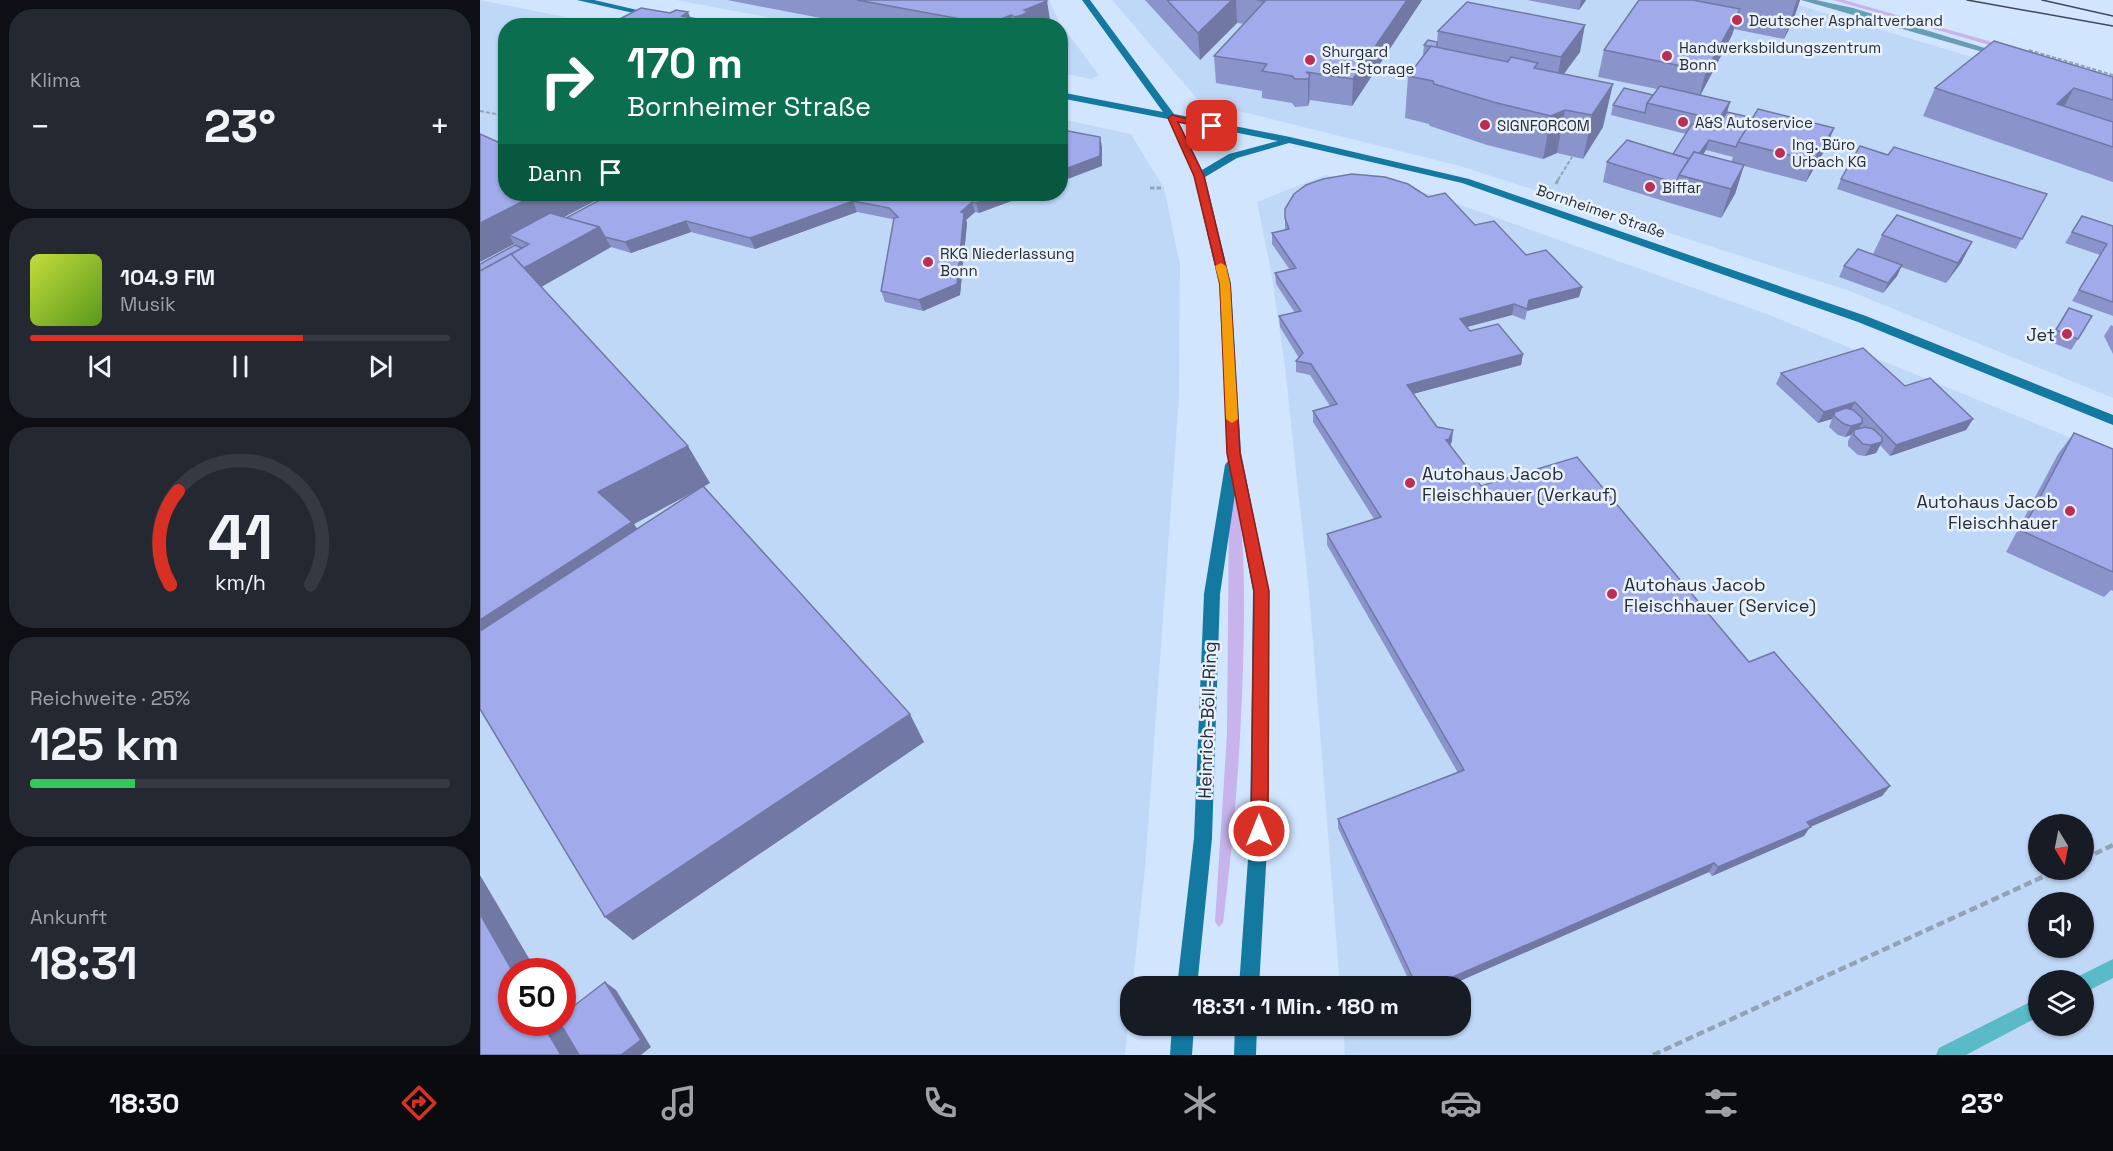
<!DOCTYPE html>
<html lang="de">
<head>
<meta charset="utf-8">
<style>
	body { margin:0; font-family:"Space Grotesk",sans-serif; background:#242831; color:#f1f3f6; height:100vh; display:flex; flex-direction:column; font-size:22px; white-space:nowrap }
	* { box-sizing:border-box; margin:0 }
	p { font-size:20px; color:#9ea1a6 }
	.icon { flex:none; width:33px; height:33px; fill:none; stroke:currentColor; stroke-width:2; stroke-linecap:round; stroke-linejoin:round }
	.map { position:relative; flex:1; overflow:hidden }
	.drawer { display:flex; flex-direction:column; gap:9px; padding:9px; background:#0d0f14; width:480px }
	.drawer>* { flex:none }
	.banner { position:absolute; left:18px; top:18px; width:570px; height:183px; border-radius:24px; box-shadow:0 2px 4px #0004; background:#0b6e4f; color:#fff; overflow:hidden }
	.needle { width:39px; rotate:170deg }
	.controls { position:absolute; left:1548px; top:814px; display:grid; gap:12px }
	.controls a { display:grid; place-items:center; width:66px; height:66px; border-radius:50%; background:#171b24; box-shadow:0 2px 4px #0004; font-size:30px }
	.speed { position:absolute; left:18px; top:958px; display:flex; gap:12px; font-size:30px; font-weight:700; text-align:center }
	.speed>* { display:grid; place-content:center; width:78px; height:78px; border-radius:50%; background:#171b24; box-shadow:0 2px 4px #0004; line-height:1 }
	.speed .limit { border:9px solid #d22; background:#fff; color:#111 }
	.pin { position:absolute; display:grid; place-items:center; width:51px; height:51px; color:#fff; margin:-26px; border-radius:12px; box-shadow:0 3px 9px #0006 }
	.me { position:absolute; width:66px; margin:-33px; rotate:0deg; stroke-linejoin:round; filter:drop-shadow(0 0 4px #0008) }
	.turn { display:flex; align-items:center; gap:21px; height:126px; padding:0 30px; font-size:27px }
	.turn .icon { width:78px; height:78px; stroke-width:2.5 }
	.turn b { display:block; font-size:42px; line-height:51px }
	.then { display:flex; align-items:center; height:57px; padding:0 30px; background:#0003; gap:12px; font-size:22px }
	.big { font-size:45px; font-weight:800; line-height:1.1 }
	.drawer .tile { flex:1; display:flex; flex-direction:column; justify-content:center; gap:9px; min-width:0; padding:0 21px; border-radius:24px; background:#242831 }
	.drawer .dial { align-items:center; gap:0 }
	.dial svg { height:156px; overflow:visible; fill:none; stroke:#363941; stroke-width:7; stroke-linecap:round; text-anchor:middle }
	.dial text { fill:#f1f3f6; stroke:none }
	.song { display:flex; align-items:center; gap:18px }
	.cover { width:72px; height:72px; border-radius:9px; background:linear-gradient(135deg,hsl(70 70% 55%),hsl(90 70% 35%)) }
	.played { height:6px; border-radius:3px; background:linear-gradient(90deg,#d93025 65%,#363941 65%) }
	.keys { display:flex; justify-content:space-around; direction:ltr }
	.heat { display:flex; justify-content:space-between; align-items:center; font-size:33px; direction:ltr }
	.charge { height:9px; border-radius:4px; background:linear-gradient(90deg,#34c759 25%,#363941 0) }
	.trip { position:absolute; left:640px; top:976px; width:351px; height:60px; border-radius:24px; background:#171b24; box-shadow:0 2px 4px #0004; font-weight:800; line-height:60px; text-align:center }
	.dock { display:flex; height:96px; justify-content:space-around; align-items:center; background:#090b0e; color:#9ea1a6 }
	.dock .icon { width:42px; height:42px }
	.dock .current { color:#d93025 }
	.dock b { font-size:27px; color:#f1f3f6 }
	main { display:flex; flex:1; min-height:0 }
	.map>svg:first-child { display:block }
	.built { fill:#c0d8f7; fill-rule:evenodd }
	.green { fill:#c8b4ed }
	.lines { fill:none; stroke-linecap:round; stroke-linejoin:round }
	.stream { fill:#5abac7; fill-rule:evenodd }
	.path-far2 { stroke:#93a3b6; stroke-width:2; stroke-dasharray:4 2; stroke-linecap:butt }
	.path-far1 { stroke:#93a3b6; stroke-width:3; stroke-dasharray:4.5 2; stroke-linecap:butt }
	.path { stroke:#93a3b6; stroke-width:4.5; stroke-dasharray:8 4; stroke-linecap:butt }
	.street { fill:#689db7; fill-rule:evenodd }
	.secondary { fill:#1379a0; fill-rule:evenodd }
	.tram { stroke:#3f4955; stroke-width:1.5 }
	.wall { fill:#8a93ca; fill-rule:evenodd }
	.shaded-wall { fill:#7178a4 }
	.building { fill:#a1abeb; stroke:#7178a4; stroke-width:1.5 }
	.route { fill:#d93025; stroke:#8d1f18; stroke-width:1.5 }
	.slow { fill:#f59e0b }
	.poi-dot { fill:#bd2d54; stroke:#e9f1fc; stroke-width:2 }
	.labels { text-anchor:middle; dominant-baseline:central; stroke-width:5; stroke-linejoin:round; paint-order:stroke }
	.far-poi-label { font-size:15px; fill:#252d36; stroke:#e9f1fc; text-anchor:start }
	.far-street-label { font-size:15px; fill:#252d36; stroke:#e9f1fc }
	.poi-label { font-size:18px; fill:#252d36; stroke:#e9f1fc; text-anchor:end }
	.street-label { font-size:18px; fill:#252d36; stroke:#e9f1fc }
</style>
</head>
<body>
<main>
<section class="drawer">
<div class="tile"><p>Klima</p>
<div class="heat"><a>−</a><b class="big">23°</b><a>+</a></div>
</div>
<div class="tile">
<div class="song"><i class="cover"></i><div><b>104.9 FM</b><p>Musik</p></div></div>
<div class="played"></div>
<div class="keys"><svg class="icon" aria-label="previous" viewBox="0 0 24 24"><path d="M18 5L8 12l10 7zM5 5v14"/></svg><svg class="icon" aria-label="pause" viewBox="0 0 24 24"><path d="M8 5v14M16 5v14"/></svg><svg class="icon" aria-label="next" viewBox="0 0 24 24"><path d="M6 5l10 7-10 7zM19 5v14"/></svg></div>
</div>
<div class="tile dial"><svg viewBox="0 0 100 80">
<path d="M14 69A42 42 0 1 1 86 69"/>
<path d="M14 69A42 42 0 0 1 18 21" stroke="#d93025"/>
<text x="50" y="56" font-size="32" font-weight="700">41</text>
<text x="50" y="72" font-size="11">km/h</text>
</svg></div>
<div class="tile"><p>Reichweite · 25%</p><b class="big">125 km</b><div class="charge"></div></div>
<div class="tile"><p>Ankunft</p><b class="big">18:31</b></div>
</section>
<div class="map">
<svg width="1633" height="1055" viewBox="0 0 1633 1055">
	<rect width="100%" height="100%" fill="#d1e5ff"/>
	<!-- built -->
	<g class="built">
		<path d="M0,0L125,25L26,26V194H580L581,119L651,134L684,188L700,265L699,397L665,868L645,1055H0ZM32,972H82V1023H32Z"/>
		<polygon points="196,0 569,0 580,23 619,75 611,79 581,73 580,26 329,25"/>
		<polygon points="632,0 1294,0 1318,5 1633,99 1633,398 1367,290 980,166 719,101"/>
		<path d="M845,175L947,193L1287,314L1633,455V1055H865L863,1026H981V987H860L829,592L805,367L791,271L777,202ZM1558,825H1604V870H1558ZM1558,903H1604V948H1558ZM1558,981H1604V1026H1558Z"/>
	</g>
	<!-- green -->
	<g class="green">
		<polygon points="1353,0 1364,0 1561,56 1558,59"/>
		<path d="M754,497C765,523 764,586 764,616C763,719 756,821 743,923L739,927L735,922L747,733L749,509Z"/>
	</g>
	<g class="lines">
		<!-- stream -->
		<g class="stream">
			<polygon points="1633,959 1633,978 1604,993 1604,981 1596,981 1597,977"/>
			<polygon points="1558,998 1558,1017 1486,1055 1456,1055 1459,1048"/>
		</g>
		<!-- path-far2 -->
		<g class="path-far2">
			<polyline points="1549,50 1633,75"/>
			<polyline points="0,111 26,116"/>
			<polyline points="1078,180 1092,157"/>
		</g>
		<!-- path-far1 -->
		<g class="path-far1">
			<polyline points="1076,184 1079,178"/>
			<polyline points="670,188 682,188"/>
		</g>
		<!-- path -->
		<g class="path">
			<polyline points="1604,859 1633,845"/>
			<polyline points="1173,1055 1578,870"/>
		</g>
		<!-- street -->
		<polygon class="street" points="1321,0 1336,0 1373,8 1528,55 1520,57"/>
		<!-- secondary -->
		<g class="secondary">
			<polygon points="97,0 114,0 179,15 175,18"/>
			<path d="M602,0H610L694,114L810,137L989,179L1386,316L1633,415V425L1378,322L982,183L809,143L757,158L725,177L751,284L761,453L789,591L788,831L779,987H759L770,831L773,591L755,494L740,594L732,838L717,987H697L714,838L724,594L745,465L748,461L739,284L714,176L688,119L580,98V92L683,112ZM698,121L798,141L749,154L722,170Z"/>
			<polygon points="692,1026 714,1026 712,1055 690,1055"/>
			<polygon points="755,1026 777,1026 776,1055 754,1055"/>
		</g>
		<!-- tram -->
		<g class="tram">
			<polyline points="1487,0 1633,26"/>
			<polyline points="1562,0 1633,16"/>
		</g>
	</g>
	<!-- wall -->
	<g class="wall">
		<polygon points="247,0 566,0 571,26 382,26"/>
		<polygon points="665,0 942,0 872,106 830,100 828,106 815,107 812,103 782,98 782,91 736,83 734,56 764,24 757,23 720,60"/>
		<polygon points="1047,0 1106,0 1099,10"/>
		<path d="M1159,0H1320L1313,21L1304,39L1254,29L1252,35L1220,95L1250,102L1247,112L1273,118L1354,128L1346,148L1326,182L1264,166L1255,194L1241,218L1190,203L1123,182L1127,162L1193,154L1206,134L1131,115L1133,105L1173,95L1177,89L1118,77L1124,50ZM1226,150L1253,157L1251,162L1223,155Z"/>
		<polygon points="958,31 1100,52 1084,74 1123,127 1103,159 1077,153 1063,159 1007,145 950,126 949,124 925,118 928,76 944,55 943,55 944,45 957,42"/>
		<polygon points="1633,77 1633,182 1443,116 1455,88"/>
		<path d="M20,143L26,194H128L84,217L86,218L131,194H550L499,213L495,212L486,220L487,223L480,295L443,311L405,302L401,291L414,220L412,219L377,212L275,249L211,232L151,253L131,247L61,287L230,483L224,486L444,742L153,940L125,917L35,245L34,244L0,262ZM215,491L157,529L154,524Z"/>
		<polygon points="1408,155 1567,194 1536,249 1357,189 1361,179"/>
		<polygon points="948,197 1102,287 1099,297 1047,311 1045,320 1032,315 987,327 990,331 1043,354 1041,365 933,394 957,427 972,441 970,445 1001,486 1269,662 1410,786 1402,796 1330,827 1324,836 1232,876 1229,872 966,987 932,987 858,828 858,819 978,773 847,545 847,534 894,519 833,422 833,411 850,406 830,375 816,372 816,361 819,358 800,327 799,316 815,313 796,284 795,273 810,270 792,244 792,233 805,230 805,209"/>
		<polygon points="1602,216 1633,226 1633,316 1592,301 1620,255 1585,243"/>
		<polygon points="1402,235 1492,242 1481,263 1466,283 1421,267 1417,276 1403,293 1359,277 1364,266 1393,254"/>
		<polygon points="1589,308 1598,339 1591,350 1568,341"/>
		<polygon points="1631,325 1633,326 1633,354 1624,336"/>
		<polygon points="1301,373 1425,386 1493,419 1486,430 1410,456 1400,445 1396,453 1385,456 1378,455 1368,446 1368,441 1371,435 1365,437 1358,435 1349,427 1352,419 1338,423 1296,384"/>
		<polygon points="1594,433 1633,449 1633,591 1631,590 1624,597 1526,552 1578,454"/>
	</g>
	<!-- shaded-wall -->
	<g class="shaded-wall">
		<polygon points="752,0 756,0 757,23 720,60 718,33"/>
		<polygon points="927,0 942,0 872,106 873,79"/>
		<polygon points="1101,0 1106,0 1099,10"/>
		<polygon points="1317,0 1320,0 1313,21 1304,39"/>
		<polygon points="567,1 571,26 537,26 535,17 544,10"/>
		<polygon points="1260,9 1252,35 1219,98 1226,71"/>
		<polygon points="208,12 214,26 202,16"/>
		<polygon points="531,15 533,26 508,26 508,24"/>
		<polygon points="1105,25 1100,52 1076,84 1081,57"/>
		<polygon points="830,75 829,103 828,106 828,79"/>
		<polygon points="1133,84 1123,127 1103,159 1112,115"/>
		<polygon points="1594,88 1579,116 1577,104"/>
		<polygon points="1250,102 1244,122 1232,140 1238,120"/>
		<polygon points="1085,110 1077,153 1063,159 1071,116"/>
		<polygon points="1354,128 1346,148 1326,182 1333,161"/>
		<polygon points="620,137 622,147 622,166 580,182 580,171"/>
		<polygon points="1229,140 1226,150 1214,167 1217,157"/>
		<polygon points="1264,165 1255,194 1241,218 1251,189"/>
		<polygon points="57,194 128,194 40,240 29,235 34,244 0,262 0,223"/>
		<polygon points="520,194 550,194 499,213 496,203"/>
		<polygon points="373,201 377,212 275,249 270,238"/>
		<polygon points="492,202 495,212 486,220 487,223 480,295 443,311 439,300 481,212"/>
		<polygon points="206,221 211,232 151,253 145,242"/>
		<polygon points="119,227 131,247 0,322 0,285"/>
		<polygon points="1492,242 1481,263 1466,283 1478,263"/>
		<polygon points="1422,265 1417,276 1403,293 1408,283"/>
		<polygon points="1102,287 1099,297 1047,311 1049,300"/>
		<polygon points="1034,304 1032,315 979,329 980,319"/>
		<polygon points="1043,354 1041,365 925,396 927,385"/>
		<polygon points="1375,402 1369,413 1355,412 1352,419 1338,423 1344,412"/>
		<polygon points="1493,419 1486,430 1410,456 1416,445"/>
		<polygon points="1382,423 1376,434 1374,430 1371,435 1365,437 1371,426"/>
		<polygon points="973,430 972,441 968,450 966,440"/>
		<polygon points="1402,442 1396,453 1385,456 1391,445"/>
		<polygon points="208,446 230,483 154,524 177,558 0,678 0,620 118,492"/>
		<polygon points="430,714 444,742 153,940 125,917"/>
		<polygon points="1410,786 1402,796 1330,827 1324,836 1232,876 1238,867 1327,822"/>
		<polygon points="1234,863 1229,872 966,987 950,987"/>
		<polygon points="0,875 57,972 33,972 0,914"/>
		<polygon points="125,982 136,990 171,1047 161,1055 141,1055"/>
		<polygon points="62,1023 82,1023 106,1055 81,1055"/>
	</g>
	<!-- building -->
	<g class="building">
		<polygon points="377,0 566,0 567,1 544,10 548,12 542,15 535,17 531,15 508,24"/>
		<polygon points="687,0 752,0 718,33"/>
		<polygon points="777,0 927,0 873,79 826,72 830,75 828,79 815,79 812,76 782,71 787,64 734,56 785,1"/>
		<polygon points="1159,0 1212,0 1260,9 1226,71 1124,50"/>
		<polygon points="987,2 1105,25 1081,57 958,31"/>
		<polygon points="161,8 190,13 196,10 208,12 202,16 253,26 126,26"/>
		<polygon points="948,40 957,42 957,48 944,45"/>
		<polygon points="1514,41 1633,77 1633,100 1594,88 1577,104 1633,122 1633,147 1455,88"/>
		<polygon points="951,46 1028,62 1031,57 1058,63 1054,68 1133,84 1112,115 1085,110 1071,116 1013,102 954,84 953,81 928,76"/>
		<polygon points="1180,86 1250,102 1238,120 1167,103"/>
		<polygon points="1144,88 1173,95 1167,103 1165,113 1133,105"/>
		<polygon points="1278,109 1354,128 1333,161 1258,142"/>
		<polygon points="1247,112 1273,118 1258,142 1256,147 1229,140 1219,154 1214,152 1209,159 1193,154 1212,124 1235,130"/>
		<polygon points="588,131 620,137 620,156 580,171 580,133"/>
		<polygon points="0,134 20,143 23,135 26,134 26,194 57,194 0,223"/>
		<polygon points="1147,140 1209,159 1199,175 1196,183 1127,162"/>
		<polygon points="1380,146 1408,155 1414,147 1567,194 1542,239 1361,179"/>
		<polygon points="1214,152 1264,165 1251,189 1199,175"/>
		<polygon points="872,174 905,177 928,184 948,197 965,193 995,225 1014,221 1046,255 1066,250 1102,287 1049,300 1047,309 1034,304 980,319 990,331 1018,324 1043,354 927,385 957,427 973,430 969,439 966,440 1001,486 1097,457 1269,662 1294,652 1410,786 1327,822 1331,827 1238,867 1234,863 950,987 937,987 858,819 984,770 847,534 901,517 833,411 857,404 831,364 816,361 823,353 799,316 821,311 795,273 816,268 792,233 809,229 805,218 805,209 814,194 826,185 843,179"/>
		<polygon points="131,194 520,194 496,203 492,202 481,212 484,213 477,284 439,300 401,291 414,218 418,217 409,208 373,201 270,238 206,221 145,242 125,237 119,227 86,218"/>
		<polygon points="70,213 119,227 44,268 31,254 0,271 49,244 29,235"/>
		<polygon points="1417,215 1492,242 1478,263 1402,235"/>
		<polygon points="1602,216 1633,226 1633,302 1599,290 1627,244 1592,232"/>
		<polygon points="35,245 42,248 0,271 0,264"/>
		<polygon points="1378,249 1422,265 1408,283 1364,266"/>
		<polygon points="31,254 208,446 118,492 152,522 0,620 0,271"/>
		<polygon points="1589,308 1612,316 1598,339 1576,330"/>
		<polygon points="1383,348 1425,386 1450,378 1493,419 1416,445 1375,402 1344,412 1301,373"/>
		<polygon points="1366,408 1373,410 1382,418 1382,423 1371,426 1364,424 1354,416 1355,412"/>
		<polygon points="1385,427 1393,429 1402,437 1402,442 1391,445 1383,444 1374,435 1374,430"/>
		<polygon points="1594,433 1633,449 1633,572 1542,531"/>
		<polygon points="223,486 430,714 125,917 0,709 0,631"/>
		<polygon points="0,914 33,972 32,972 32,1023 62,1023 81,1055 0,1055"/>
		<polygon points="125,982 161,1040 141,1055 99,1055 80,1023 82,1023 82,1015"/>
	</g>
	<!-- route -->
	<polygon class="route" points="692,115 737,126 732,129 698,122 724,176 750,284 760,453 789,591 788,831 785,837 779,839 773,837 771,831 774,591 747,453 740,284 714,176 688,118"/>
	<!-- slow -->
	<polygon class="slow" points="741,263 746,266 750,284 758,419 752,423 746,419 740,284 735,266"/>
	<!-- markers -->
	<g class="poi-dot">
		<circle cx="1257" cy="20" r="6"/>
		<circle cx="1187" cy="56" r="6"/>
		<circle cx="830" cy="60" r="6"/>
		<circle cx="1203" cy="122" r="6"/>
		<circle cx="1005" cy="125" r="6"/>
		<circle cx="1300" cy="153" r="6"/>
		<circle cx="1170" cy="187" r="6"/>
		<circle cx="448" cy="262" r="6"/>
		<circle cx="1587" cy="334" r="6"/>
		<circle cx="930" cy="483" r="6"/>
		<circle cx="1590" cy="511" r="6"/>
		<circle cx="1132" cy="594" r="6"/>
	</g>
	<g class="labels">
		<!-- far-poi labels -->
		<g class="far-poi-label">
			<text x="1269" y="20">Deutscher Asphaltverband</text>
			<text x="1199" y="47">Handwerksbildungszentrum<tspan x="1199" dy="17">Bonn</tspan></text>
			<text x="842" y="51">Shurgard<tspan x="842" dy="17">Self-Storage</tspan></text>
			<text x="1215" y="122">A&amp;S Autoservice</text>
			<text x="1017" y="125">SIGNFORCOM</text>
			<text x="1312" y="144">Ing. Büro<tspan x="1312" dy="17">Urbach KG</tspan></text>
			<text x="1182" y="187">Biffar</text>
			<text x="460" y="253">RKG Niederlassung<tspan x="460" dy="17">Bonn</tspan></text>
		</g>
		<!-- far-street labels -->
		<g class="far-street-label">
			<text transform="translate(1121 211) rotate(19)">Bornheimer Straße</text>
		</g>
		<!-- poi labels -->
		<g class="poi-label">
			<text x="1575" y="334">Jet</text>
			<text x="942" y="473" text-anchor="start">Autohaus Jacob<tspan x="942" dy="21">Fleischhauer (Verkauf)</tspan></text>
			<text x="1578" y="501">Autohaus Jacob<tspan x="1578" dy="21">Fleischhauer</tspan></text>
			<text x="1144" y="584" text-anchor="start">Autohaus Jacob<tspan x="1144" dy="21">Fleischhauer (Service)</tspan></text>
		</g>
		<!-- street labels -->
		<g class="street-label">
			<text transform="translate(727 720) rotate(-88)">Heinrich-Böll-Ring</text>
		</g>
	</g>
</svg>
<div class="controls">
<a><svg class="needle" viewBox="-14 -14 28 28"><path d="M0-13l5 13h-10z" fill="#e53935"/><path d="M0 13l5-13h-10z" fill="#9ea1a6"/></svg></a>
<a><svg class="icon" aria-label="sound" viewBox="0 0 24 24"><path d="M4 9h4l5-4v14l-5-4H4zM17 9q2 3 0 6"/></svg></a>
<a><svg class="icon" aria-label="layers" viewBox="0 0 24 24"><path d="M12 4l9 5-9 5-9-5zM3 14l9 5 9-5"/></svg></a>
</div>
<div class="speed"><div class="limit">50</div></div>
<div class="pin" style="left:732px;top:126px;background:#d93025"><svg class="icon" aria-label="arrive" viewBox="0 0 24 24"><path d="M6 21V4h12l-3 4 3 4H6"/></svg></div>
<svg class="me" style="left:779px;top:831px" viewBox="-20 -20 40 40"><circle r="17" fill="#d93025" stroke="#fff" stroke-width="3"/><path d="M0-11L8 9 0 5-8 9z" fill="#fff"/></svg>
<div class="trip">18:31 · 1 Min. · 180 m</div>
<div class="banner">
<div class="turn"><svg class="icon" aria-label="right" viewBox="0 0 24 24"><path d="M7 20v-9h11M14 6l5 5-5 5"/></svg><div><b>170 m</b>Bornheimer Straße</div></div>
<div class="then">Dann<svg class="icon" aria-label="arrive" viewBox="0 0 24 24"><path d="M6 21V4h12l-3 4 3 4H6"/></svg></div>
</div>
</div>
</main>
<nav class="dock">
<b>18:30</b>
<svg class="icon current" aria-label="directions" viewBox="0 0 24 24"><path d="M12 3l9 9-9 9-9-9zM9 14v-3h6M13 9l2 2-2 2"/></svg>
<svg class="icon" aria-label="music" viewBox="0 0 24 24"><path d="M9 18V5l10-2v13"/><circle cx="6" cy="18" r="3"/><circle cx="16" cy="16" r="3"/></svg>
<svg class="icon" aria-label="phone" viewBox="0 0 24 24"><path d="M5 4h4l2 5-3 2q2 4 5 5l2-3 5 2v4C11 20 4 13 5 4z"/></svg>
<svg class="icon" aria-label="climate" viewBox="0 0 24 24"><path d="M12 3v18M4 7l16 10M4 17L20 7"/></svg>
<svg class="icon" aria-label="car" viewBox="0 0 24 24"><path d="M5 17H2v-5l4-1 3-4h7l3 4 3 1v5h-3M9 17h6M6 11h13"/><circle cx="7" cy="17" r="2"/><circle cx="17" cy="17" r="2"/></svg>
<svg class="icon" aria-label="filters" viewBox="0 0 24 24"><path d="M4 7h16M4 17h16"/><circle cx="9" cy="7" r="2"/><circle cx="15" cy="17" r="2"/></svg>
<b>23°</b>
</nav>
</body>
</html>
